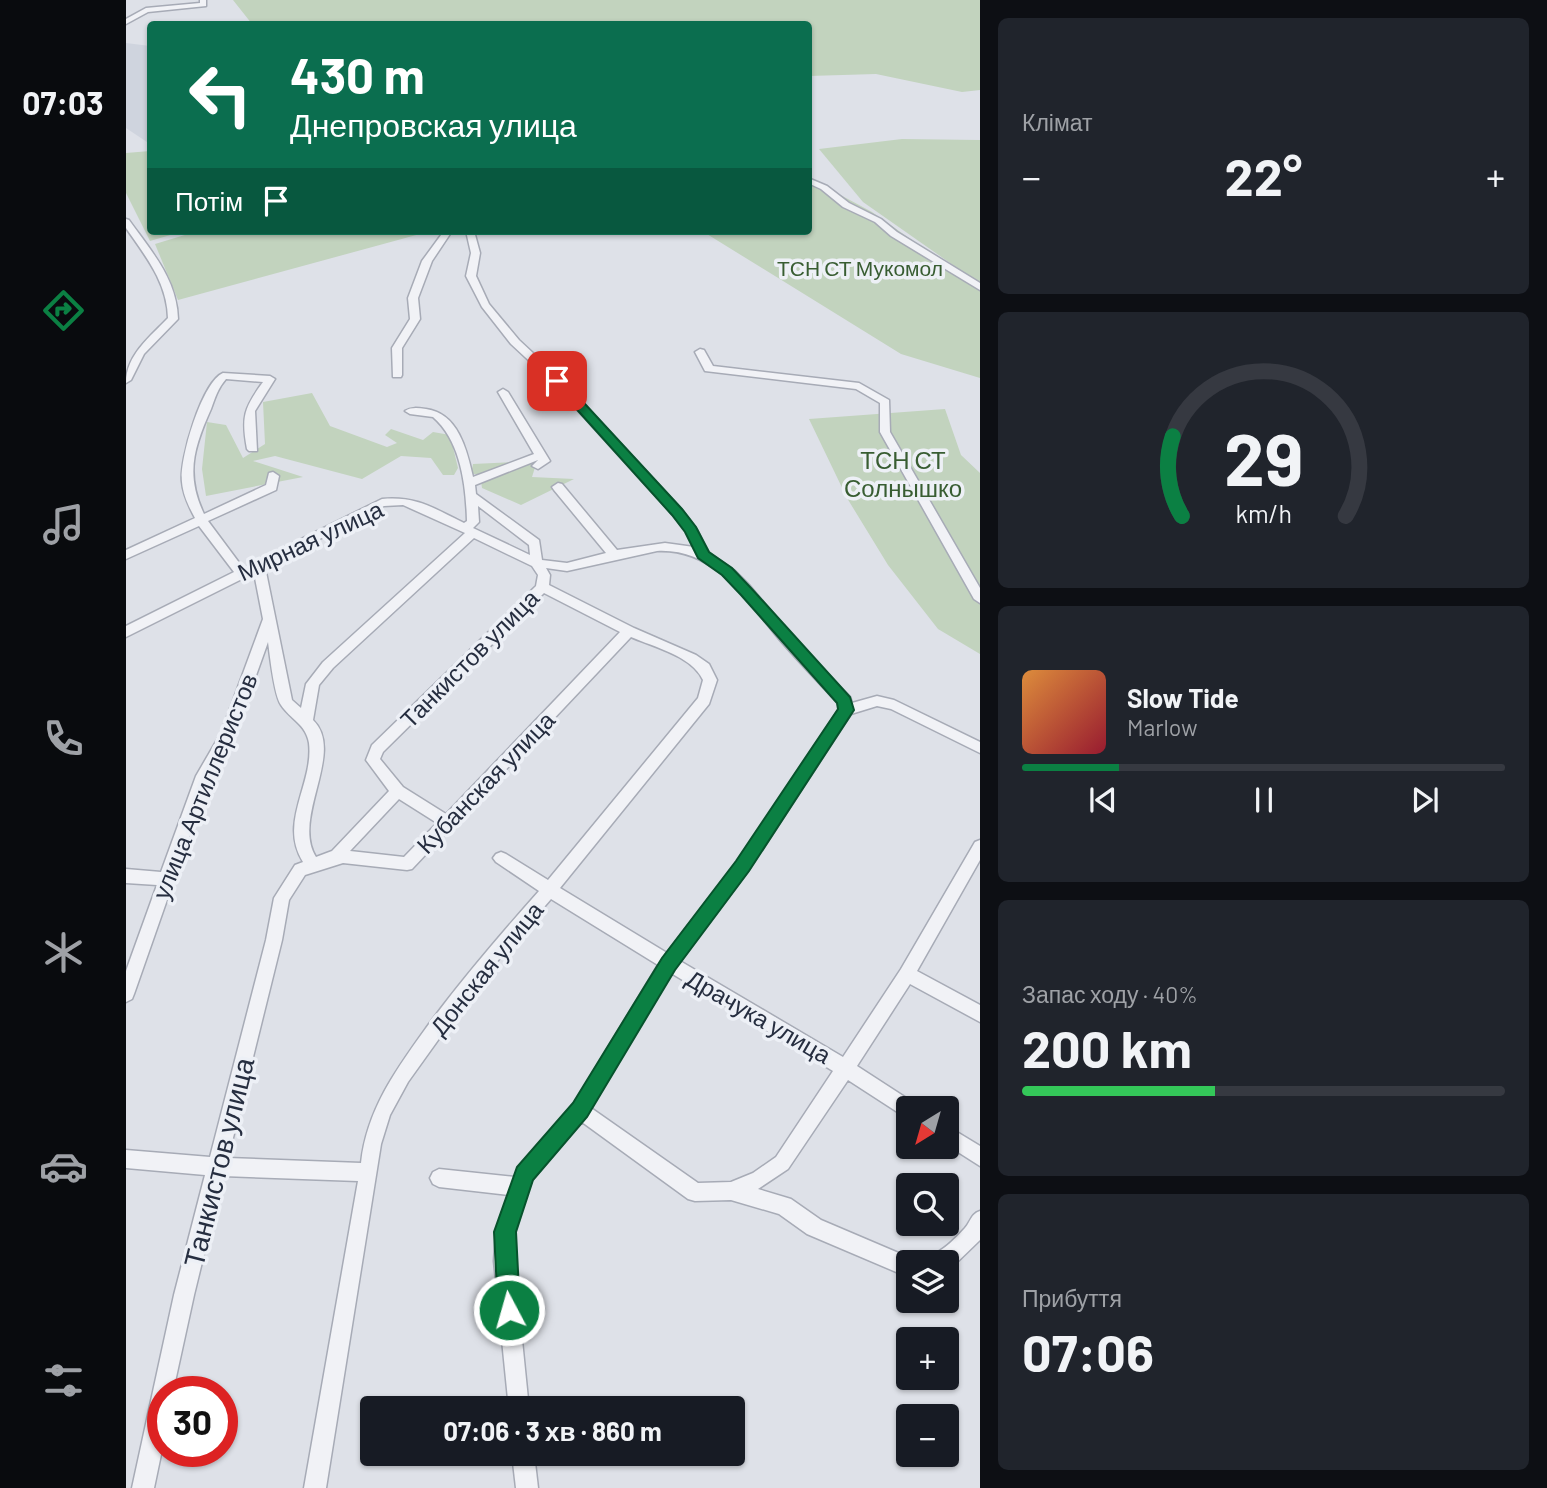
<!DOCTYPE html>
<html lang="uk">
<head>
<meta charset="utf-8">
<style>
	body { margin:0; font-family:Barlow,sans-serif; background:#20242c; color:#f1f3f6; height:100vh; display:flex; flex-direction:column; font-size:26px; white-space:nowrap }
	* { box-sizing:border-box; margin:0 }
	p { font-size:23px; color:#9ea1a6 }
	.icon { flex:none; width:38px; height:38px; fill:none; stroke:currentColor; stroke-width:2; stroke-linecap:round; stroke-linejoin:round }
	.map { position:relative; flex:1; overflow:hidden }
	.details { display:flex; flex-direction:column; gap:18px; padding:18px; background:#0d0f14; width:567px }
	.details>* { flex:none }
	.guide { position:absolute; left:21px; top:21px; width:665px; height:214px; border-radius:7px; box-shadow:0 2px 5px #0004; background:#0b6e4f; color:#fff; overflow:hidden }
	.needle { width:46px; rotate:217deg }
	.buttons { position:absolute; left:770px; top:1096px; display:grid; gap:14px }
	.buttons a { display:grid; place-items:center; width:63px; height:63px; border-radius:7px; background:#171b24; box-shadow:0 2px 5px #0004; font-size:35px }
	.speed { position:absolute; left:21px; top:1376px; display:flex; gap:14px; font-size:35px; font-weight:700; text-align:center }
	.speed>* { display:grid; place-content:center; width:91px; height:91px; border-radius:50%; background:#171b24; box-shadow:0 2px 5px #0004; line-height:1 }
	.speed .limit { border:10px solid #d22; background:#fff; color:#111 }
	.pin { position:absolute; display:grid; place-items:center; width:60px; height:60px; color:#fff; margin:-30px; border-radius:14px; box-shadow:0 4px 10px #0006 }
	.me { position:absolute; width:77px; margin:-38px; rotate:354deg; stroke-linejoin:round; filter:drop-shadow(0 0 5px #0008) }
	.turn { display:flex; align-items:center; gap:24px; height:147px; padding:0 28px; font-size:32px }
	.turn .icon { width:91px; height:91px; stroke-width:2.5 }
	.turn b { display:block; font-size:49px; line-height:60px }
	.then { display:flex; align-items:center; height:66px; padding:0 28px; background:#0003; gap:14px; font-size:26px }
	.big { font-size:52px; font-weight:700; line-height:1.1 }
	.details .card { flex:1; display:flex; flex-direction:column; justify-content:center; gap:10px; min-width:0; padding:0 24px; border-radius:10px; background:#20242c }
	.details .dial { align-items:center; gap:0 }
	.dial svg { height:182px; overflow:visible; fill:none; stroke:#363941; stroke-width:7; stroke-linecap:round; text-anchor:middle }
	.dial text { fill:#f1f3f6; stroke:none }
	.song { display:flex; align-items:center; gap:21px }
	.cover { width:84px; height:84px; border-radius:10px; background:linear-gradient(135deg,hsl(30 70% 55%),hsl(350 70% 35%)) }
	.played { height:7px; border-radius:4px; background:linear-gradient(90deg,#0b8043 20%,#363941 20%) }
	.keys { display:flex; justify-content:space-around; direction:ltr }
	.heat { display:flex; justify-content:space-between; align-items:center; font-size:38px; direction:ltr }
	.charge { height:10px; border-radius:5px; background:linear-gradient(90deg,#34c759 40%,#363941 0) }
	.trip { position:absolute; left:234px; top:1396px; width:385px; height:70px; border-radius:7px; background:#171b24; box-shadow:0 2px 5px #0004; font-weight:700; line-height:70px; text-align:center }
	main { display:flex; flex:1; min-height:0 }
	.dock { display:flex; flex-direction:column; width:126px; justify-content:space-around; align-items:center; background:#090b0e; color:#9ea1a6 }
	.dock .icon { width:49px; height:49px }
	.dock .active { color:#0b8043 }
	.dock b { font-size:32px; color:#f1f3f6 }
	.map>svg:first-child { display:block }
	.built { fill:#cfd4de }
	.green { fill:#c2d3be }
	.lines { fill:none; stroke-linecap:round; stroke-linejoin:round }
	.minor-casing { stroke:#a7abb6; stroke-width:3 }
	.minor { fill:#f1f2f6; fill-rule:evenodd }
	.route { fill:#0b8043; stroke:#07532c; stroke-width:2 }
	.labels { text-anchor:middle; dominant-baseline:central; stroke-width:7; stroke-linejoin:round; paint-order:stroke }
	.far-park-label { font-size:21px; fill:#385d32; stroke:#edf0f6 }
	.park-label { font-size:24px; fill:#385d32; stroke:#edf0f6 }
	.street-label { font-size:24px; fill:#262e40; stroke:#edf0f6 }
	.near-street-label { font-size:28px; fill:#262e40; stroke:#edf0f6 }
</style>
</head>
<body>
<main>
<nav class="dock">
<b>07:03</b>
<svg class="icon active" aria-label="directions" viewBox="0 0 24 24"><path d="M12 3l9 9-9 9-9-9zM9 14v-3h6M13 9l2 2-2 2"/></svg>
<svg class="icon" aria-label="music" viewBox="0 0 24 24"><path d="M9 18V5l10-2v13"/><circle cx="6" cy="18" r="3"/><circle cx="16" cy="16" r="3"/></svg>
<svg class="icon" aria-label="phone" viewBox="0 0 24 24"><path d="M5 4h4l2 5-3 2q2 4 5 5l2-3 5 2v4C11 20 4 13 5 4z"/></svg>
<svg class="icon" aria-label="climate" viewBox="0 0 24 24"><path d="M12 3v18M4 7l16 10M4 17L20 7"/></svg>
<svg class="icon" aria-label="car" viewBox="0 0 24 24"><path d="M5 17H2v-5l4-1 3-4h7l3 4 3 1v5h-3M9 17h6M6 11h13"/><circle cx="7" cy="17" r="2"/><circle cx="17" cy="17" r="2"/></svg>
<svg class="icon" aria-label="filters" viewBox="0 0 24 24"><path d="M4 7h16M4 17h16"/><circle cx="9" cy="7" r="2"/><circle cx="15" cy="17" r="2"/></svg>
</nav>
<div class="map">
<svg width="854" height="1488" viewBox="0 0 854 1488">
	<rect width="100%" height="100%" fill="#dee1e8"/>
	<!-- built -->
	<polygon class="built" points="0,43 24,46 24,144 0,128"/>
	<!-- green -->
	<g class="green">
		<polygon points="107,0 854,0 854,90 836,92 750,74 683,76 682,24 126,24"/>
		<polygon points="776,139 854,140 854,284 737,202 693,149"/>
		<polygon points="24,151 24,231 58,231 24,241 0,193 0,153"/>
		<polygon points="683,178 746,212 854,288 854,378 775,354 576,231 682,231"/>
		<polygon points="72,231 305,231 52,300 29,244"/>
		<polygon points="186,393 204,426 261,447 271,443 259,435 265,429 297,440 307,432 324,435 332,468 328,475 317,475 305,458 275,456 236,479 149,456 127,461 177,477 80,496 76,469 81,422 100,425 117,458 139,444 137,402"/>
		<polygon points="819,409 835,455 854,473 854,654 812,629 762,565 721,498 683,419"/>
		<polygon points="411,461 406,477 448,479 395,505 356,488 354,474 345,474 347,464"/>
	</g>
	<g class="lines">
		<!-- minor casing -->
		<g class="minor-casing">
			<g id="minor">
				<polygon points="74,0 80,0 80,6 22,12 0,24 0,19 20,8 74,3"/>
				<polygon points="682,178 701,186 723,203 755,219 771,232 854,283 854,290 765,236 749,222 717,207 695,189 682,183"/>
				<path d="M0,219L3,220C25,251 51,279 52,319L18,354L5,380L0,383C0,355 24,337 42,318C41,282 20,257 0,228Z"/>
				<polygon points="318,231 326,231 306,261 292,298 294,319 276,348 276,375 275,377 267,377 266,348 284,319 282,298 296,261"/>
				<path d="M340,231H348L354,253L350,276L363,304L393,340L435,379L555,509L571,530L583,553L609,571L623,585L672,643L724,697L726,703L751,696L768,700L854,742V753L765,709L751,706L725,714L622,871L554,961L717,1057L775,969L849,842L854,840V860L791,971L854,1005V1022L784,984L731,1066L788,1103L790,1108H782V1118L776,1115L722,1080L662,1169L632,1189L665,1199L695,1220L789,1260L782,1262V1277L681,1234L653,1214L605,1200L569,1201L562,1199L456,1122L406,1180L388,1232V1261L403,1409H383L368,1261L370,1232L383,1195L313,1187L307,1184L304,1178L307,1172L313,1169L389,1177L393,1168L448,1104L532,965L425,899L355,980L282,1082L264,1115L255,1144L200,1488H178L232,1181L97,1176L68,1295L47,1391H37V1445L28,1488H6L48,1295L79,1175L0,1168V1150L84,1157L140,940L148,898L169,865L177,862C152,822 188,784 183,743C180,724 164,719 155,705C148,695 144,656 142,642L109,734L84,777L8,994L6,999L0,1002V971L31,885L0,883V869L35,872L70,776L95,733L137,619L128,573L0,637V626L108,572L73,526L0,559V550L69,518C63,507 57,495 56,482C53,460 76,382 97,373L144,376L149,379L129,411L131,451H123L121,449C115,417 118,408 137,382L100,379C92,388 89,398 85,409C68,447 59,474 78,514L140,485L143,473L147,472L153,476L150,490L82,521L117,568L256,499C291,496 307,508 338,523L341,521C340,486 335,441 307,417L284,414L279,411C285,407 292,408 300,409C332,413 341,450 347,477L408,454L372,392L377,389L382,392L424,461L412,469L406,466L412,460L349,485L350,494L413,540L416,560L441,563L480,553L428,490L426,487L432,483L436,484L491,550L539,543L568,547L560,531L547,515L427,383L385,344L356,307L340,276L345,253ZM277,505L339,533L197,662L180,684L175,708L166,700L139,567L258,506ZM352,506L403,545L404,555L347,528L353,522ZM348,538L406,566L412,575L410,586L246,745L240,760L263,791L206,851L190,857C165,818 220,752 187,720L193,685L207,668ZM531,551C589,548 620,599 653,639C672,661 692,682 712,703L713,709L612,861L541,953L434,888L583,704L591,680L583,664L570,655L508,628L423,585L424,575L420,568L441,571ZM418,593L494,632L320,814L277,787L254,759L257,752ZM505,637C528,647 566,656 577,680L572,698L422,880L380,854L375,852L370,854L367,858L370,862L413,891C374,935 337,978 303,1024C272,1067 241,1108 235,1163L102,1158L156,940L163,900L179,875L217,863L281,870L286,869ZM273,799L311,823L278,857L224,851ZM545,973L707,1071L650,1157L627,1173L605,1182L572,1183L465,1108Z"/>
				<polygon points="574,349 578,350 587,366 733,383 763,400 764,432 854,588 854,603 848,599 754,432 754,403 730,389 579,371 569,352"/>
				<polygon points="821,1126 854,1146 854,1166 821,1145"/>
				<path d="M854,1211V1240L825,1268L821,1269V1262H804L806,1255C818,1250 830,1238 839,1228C845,1221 845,1214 854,1211Z"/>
				<polygon points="386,1454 408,1454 412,1488 390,1488"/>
			</g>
		</g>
		<!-- minor -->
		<use href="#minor" class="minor"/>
	</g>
	<!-- route -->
	<polygon class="route" points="427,378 435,378 556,509 570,527 583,552 606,568 625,588 724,697 728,710 623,871 549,970 461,1117 407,1180 390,1232 394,1310 391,1318 383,1321 375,1318 372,1310 368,1232 391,1167 447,1103 536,958 610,861 712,709 711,703 615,595 596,575 572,558 559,532 546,515 427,383"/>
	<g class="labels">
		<!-- far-park labels -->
		<g class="far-park-label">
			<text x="734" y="267">ТСН СТ Мукомол</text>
		</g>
		<!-- park labels -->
		<g class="park-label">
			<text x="777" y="459">ТСН СТ<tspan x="777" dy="28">Солнышко</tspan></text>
		</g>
		<!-- street labels -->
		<g class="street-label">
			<text transform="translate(184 540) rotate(-25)">Мирная улица</text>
			<text transform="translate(343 658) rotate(-45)">Танкистов улица</text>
			<text transform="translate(359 782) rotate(-46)">Кубанская улица</text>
			<text transform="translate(78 786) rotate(-68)">улица Артиллеристов</text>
			<text transform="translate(360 968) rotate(-51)">Донская улица</text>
			<text transform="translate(633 1016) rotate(30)">Драчука улица</text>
		</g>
		<!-- near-street labels -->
		<g class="near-street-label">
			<text transform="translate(92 1162) rotate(-76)">Танкистов улица</text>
		</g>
	</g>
</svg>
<div class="buttons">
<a><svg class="needle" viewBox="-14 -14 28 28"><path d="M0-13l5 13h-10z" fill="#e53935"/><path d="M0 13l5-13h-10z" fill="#9ea1a6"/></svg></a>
<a><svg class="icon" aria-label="search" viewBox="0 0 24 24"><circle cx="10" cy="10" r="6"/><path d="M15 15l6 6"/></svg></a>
<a><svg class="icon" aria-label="layers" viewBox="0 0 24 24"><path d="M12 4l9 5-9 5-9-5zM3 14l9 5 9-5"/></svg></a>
<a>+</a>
<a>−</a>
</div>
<div class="speed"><div class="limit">30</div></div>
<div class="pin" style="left:431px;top:381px;background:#d93025"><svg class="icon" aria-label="arrive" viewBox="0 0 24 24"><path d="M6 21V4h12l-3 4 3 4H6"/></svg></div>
<svg class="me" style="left:383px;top:1310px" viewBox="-20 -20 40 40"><circle r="17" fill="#0b8043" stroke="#fff" stroke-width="3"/><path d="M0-11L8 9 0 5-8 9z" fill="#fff"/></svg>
<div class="trip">07:06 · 3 хв · 860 m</div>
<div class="guide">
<div class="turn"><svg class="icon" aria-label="left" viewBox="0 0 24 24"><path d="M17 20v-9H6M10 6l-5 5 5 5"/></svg><div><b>430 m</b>Днепровская улица</div></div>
<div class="then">Потім<svg class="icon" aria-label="arrive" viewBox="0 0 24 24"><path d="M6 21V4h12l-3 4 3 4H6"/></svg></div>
</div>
</div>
<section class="details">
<div class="card"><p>Клімат</p>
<div class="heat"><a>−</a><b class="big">22°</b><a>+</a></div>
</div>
<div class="card dial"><svg viewBox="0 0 100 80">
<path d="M14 69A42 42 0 1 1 86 69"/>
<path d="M14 69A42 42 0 0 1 10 34" stroke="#0b8043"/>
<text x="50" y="56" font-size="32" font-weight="700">29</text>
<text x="50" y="72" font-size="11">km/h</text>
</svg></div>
<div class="card">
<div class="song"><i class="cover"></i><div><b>Slow Tide</b><p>Marlow</p></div></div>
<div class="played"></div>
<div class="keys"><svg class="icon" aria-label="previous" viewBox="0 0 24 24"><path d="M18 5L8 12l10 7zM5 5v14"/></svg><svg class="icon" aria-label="pause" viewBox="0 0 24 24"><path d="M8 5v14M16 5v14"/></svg><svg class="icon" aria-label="next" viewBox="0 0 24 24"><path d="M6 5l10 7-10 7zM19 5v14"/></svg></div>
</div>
<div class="card"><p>Запас ходу · 40%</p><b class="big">200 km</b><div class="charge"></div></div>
<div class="card"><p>Прибуття</p><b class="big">07:06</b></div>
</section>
</main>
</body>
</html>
